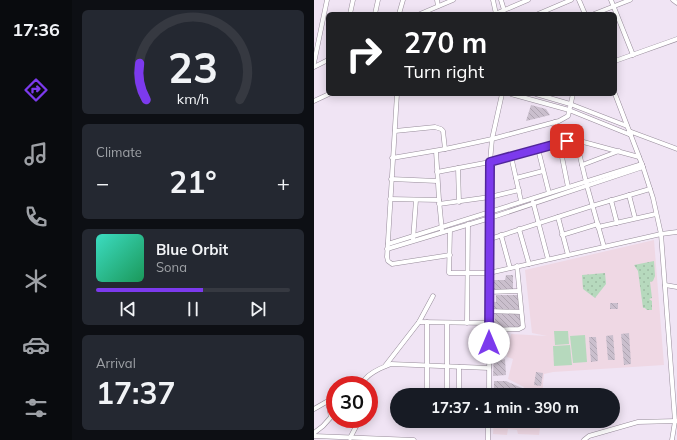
<!DOCTYPE html>
<html lang="en">
<head>
<meta charset="utf-8">
<style>
	body { margin:0; font-family:Mulish,sans-serif; background:#242831; color:#f1f3f6; height:100vh; display:flex; flex-direction:column; font-size:15px; white-space:nowrap }
	* { box-sizing:border-box; margin:0 }
	p { font-size:13px; color:#9ea1a6 }
	.icon { flex:none; width:22px; height:22px; fill:none; stroke:currentColor; stroke-width:2; stroke-linecap:round; stroke-linejoin:round }
	.map { position:relative; flex:1; overflow:hidden }
	.side { display:flex; flex-direction:column; gap:10px; padding:10px; background:#0d0f14; width:242px }
	.side>* { flex:none }
	.top-card { position:absolute; left:12px; top:12px; width:291px; height:84px; border-radius:6px; box-shadow:0 2px 10px #0003; background:#202124; color:#fff; overflow:hidden }
	.speed { position:absolute; left:12px; top:376px; display:flex; gap:8px; font-size:20px; font-weight:700; text-align:center }
	.speed>* { display:grid; place-content:center; width:52px; height:52px; border-radius:50%; background:#171b24; box-shadow:0 2px 10px #0003; line-height:1 }
	.speed .limit { border:6px solid #d22; background:#fff; color:#111 }
	.pin { position:absolute; display:grid; place-items:center; width:34px; height:34px; color:#fff; margin:-17px; border-radius:8px; box-shadow:0 2px 6px #0006 }
	.me { position:absolute; width:44px; margin:-22px; rotate:0deg; stroke-linejoin:round; filter:drop-shadow(0 0 3px #0008) }
	.turn { display:flex; align-items:center; gap:14px; height:84px; padding:0 12px; font-size:18px }
	.turn .icon { width:52px; height:52px; stroke-width:2.5 }
	.turn b { display:block; font-size:28px; line-height:34px }
	.big { font-size:30px; font-weight:700; line-height:1.1 }
	.side .widget { flex:1; display:flex; flex-direction:column; justify-content:center; gap:6px; min-width:0; padding:0 14px; border-radius:6px; background:#242831 }
	.side .dial { align-items:center; gap:0 }
	.dial svg { height:104px; overflow:visible; fill:none; stroke:#363941; stroke-width:7; stroke-linecap:round; text-anchor:middle }
	.dial text { fill:#f1f3f6; stroke:none }
	.song { display:flex; align-items:center; gap:12px }
	.cover { width:48px; height:48px; border-radius:6px; background:linear-gradient(135deg,hsl(170 70% 55%),hsl(150 70% 35%)) }
	.played { height:4px; border-radius:2px; background:linear-gradient(90deg,#7c3aed 55%,#363941 55%) }
	.keys { display:flex; justify-content:space-around; direction:ltr }
	.heat { display:flex; justify-content:space-between; align-items:center; font-size:22px; direction:ltr }
	.trip { position:absolute; left:76px; top:388px; width:230px; height:40px; border-radius:20px; background:#171b24; box-shadow:0 2px 10px #0003; font-weight:700; line-height:40px; text-align:center }
	main { display:flex; flex:1; min-height:0 }
	.menu { display:flex; flex-direction:column; width:72px; justify-content:space-around; align-items:center; background:#090b0e; color:#9ea1a6 }
	.menu .icon { width:28px; height:28px }
	.menu .on { color:#7c3aed }
	.menu b { font-size:18px; color:#f1f3f6 }
	.map>svg:first-child { display:block }
	.education { fill:#efd8e4 }
	.grass { fill:#b6d9bd }
	.park { fill:url(#park-dots) }
	.building { fill:url(#building-back-hatch) }
	.lines { fill:none; stroke-linecap:round; stroke-linejoin:round }
	.minor-casing { stroke:#978c9a; stroke-width:5 }
	.minor { stroke:#fff; stroke-width:4 }
	.route-casing { stroke:#51269a; stroke-width:10 }
	.route { stroke:#7c3aed; stroke-width:7 }
</style>
</head>
<body>
<main>
<nav class="menu">
<b>17:36</b>
<svg class="icon on" aria-label="directions" viewBox="0 0 24 24"><path d="M12 3l9 9-9 9-9-9zM9 14v-3h6M13 9l2 2-2 2"/></svg>
<svg class="icon" aria-label="music" viewBox="0 0 24 24"><path d="M9 18V5l10-2v13"/><circle cx="6" cy="18" r="3"/><circle cx="16" cy="16" r="3"/></svg>
<svg class="icon" aria-label="phone" viewBox="0 0 24 24"><path d="M5 4h4l2 5-3 2q2 4 5 5l2-3 5 2v4C11 20 4 13 5 4z"/></svg>
<svg class="icon" aria-label="climate" viewBox="0 0 24 24"><path d="M12 3v18M4 7l16 10M4 17L20 7"/></svg>
<svg class="icon" aria-label="car" viewBox="0 0 24 24"><path d="M5 17H2v-5l4-1 3-4h7l3 4 3 1v5h-3M9 17h6M6 11h13"/><circle cx="7" cy="17" r="2"/><circle cx="17" cy="17" r="2"/></svg>
<svg class="icon" aria-label="filters" viewBox="0 0 24 24"><path d="M4 7h16M4 17h16"/><circle cx="9" cy="7" r="2"/><circle cx="15" cy="17" r="2"/></svg>
</nav>
<section class="side">
<div class="widget dial"><svg viewBox="0 0 100 80">
<path d="M14 69A42 42 0 1 1 86 69"/>
<path d="M14 69A42 42 0 0 1 9 41" stroke="#7c3aed"/>
<text x="50" y="56" font-size="32" font-weight="700">23</text>
<text x="50" y="72" font-size="11">km/h</text>
</svg></div>
<div class="widget"><p>Climate</p>
<div class="heat"><a>−</a><b class="big">21°</b><a>+</a></div>
</div>
<div class="widget">
<div class="song"><i class="cover"></i><div><b>Blue Orbit</b><p>Sona</p></div></div>
<div class="played"></div>
<div class="keys"><svg class="icon" aria-label="previous" viewBox="0 0 24 24"><path d="M18 5L8 12l10 7zM5 5v14"/></svg><svg class="icon" aria-label="pause" viewBox="0 0 24 24"><path d="M8 5v14M16 5v14"/></svg><svg class="icon" aria-label="next" viewBox="0 0 24 24"><path d="M6 5l10 7-10 7zM19 5v14"/></svg></div>
</div>
<div class="widget"><p>Arrival</p><b class="big">17:37</b></div>
</section>
<div class="map">
<svg width="363" height="440" viewBox="0 0 363 440">
	<defs>
		<pattern id="park-dots" width="8" height="8" patternUnits="userSpaceOnUse"><rect width="8" height="8" fill="#b6d9bd"/><path d="M2 2h.1M6 6h.1" fill="none" stroke="#9dbba3" stroke-width="1.8" stroke-linecap="round"/></pattern>
		<pattern id="building-back-hatch" width="6" height="6" patternUnits="userSpaceOnUse"><rect width="6" height="6" fill="#cabfcd"/><path d="M-1 5l2 2M0 0l6 6M5-1l2 2" fill="none" stroke="#aea4b1"/></pattern>
	</defs>
	<rect width="100%" height="100%" fill="#f0e4f4"/>
	<!-- education -->
	<g class="education">
		<polygon points="340,240 350,365 239,372 230,374 228,395 206,395 210,387 194,379 199,359 193,357 197,334 233,336 218,333 211,270"/>
		<polygon points="180,421 227,421 225,435 204,434 203,430 194,429 193,435 179,434"/>
	</g>
	<!-- grass -->
	<g class="grass">
		<polygon points="240,331 254,331 255,344 241,345"/>
		<polygon points="271,335 273,362 259,363 256,336"/>
		<polygon points="256,345 258,365 240,366 239,346"/>
	</g>
	<!-- park -->
	<g class="park">
		<polygon points="340,261 341,276 339,281 336,282 338,298 335,299 338,301 338,310 333,310 331,308 329,308 324,271 320,265"/>
		<polygon points="291,273 292,284 281,298 269,289 268,275"/>
	</g>
	<!-- building -->
	<g class="building">
		<polygon points="217,105 232,109 236,115 212,121"/>
		<polygon points="192,275 199,275 199,290 178,290 178,280 191,280"/>
		<polygon points="182,295 205,295 205,309 175,309 175,301 182,302"/>
		<rect x="296" y="303" width="8" height="6"/>
		<polygon points="206,312 206,327 175,327 175,321 181,321 180,313"/>
		<polygon points="315,333 317,364 310,365 307,334"/>
		<polygon points="180,335 192,335 192,349 179,348"/>
		<polygon points="299,335 301,360 294,360 292,336"/>
		<polygon points="275,337 282,337 284,361 277,362"/>
		<polygon points="180,354 188,354 188,360 191,359 192,375 179,376"/>
		<polygon points="222,372 229,373 227,386 220,385"/>
		<polygon points="180,381 192,381 208,388 204,395 194,392 193,395 180,395"/>
	</g>
	<g class="lines">
		<!-- minor casing -->
		<g class="minor-casing">
			<g id="minor">
				<polyline points="123,0 124,6"/>
				<polyline points="179,0 182,14"/>
				<polyline points="187,0 190,10"/>
				<polyline points="265,0 271,14"/>
				<polyline points="297,0 319,55"/>
				<polyline points="359,0 363,3"/>
				<polyline points="36,14 39,0"/>
				<polyline points="61,14 64,0"/>
				<polyline points="85,14 89,0"/>
				<polyline points="106,14 139,0"/>
				<polyline points="181,14 214,0"/>
				<polyline points="224,14 257,0"/>
				<polyline points="280,14 316,0"/>
				<polyline points="301,61 363,39"/>
				<polyline points="0,63 13,0"/>
				<polyline points="0,67 14,60"/>
				<polyline points="83,94 73,257 74,261 78,264 136,255"/>
				<polyline points="197,94 255,110 317,135"/>
				<polyline points="222,94 256,104 313,126"/>
				<polyline points="301,94 329,167 339,198 347,234 361,421 358,440"/>
				<polyline points="0,101 15,94"/>
				<polyline points="241,122 254,187"/>
				<polyline points="81,131 121,127 127,129 129,131 131,149"/>
				<polyline points="315,131 363,149"/>
				<polyline points="262,140 273,186 290,247"/>
				<polyline points="224,149 235,193"/>
				<polyline points="122,151 125,200"/>
				<polyline points="197,156 207,201"/>
				<polyline points="78,158 131,149 178,139 245,121 254,116 259,94"/>
				<polyline points="268,165 305,151"/>
				<polyline points="144,168 145,202"/>
				<polyline points="123,172 176,162 245,143 262,140 325,157"/>
				<polyline points="202,178 229,171"/>
				<polyline points="77,179 123,181"/>
				<polyline points="315,195 321,218"/>
				<polyline points="76,199 125,200 128,231"/>
				<polyline points="297,200 303,223"/>
				<polyline points="219,202 234,259"/>
				<polyline points="125,204 176,197 205,190"/>
				<polyline points="244,217 254,255"/>
				<polyline points="284,227 342,214"/>
				<polyline points="205,229 215,264"/>
				<polyline points="136,230 135,273 175,273 347,234 363,232"/>
				<polyline points="187,235 196,268"/>
				<polyline points="248,235 284,224"/>
				<polyline points="176,239 278,206 336,189"/>
				<polyline points="99,240 102,200"/>
				<polyline points="74,244 328,164"/>
				<polyline points="73,249 176,218 329,167"/>
				<polyline points="351,285 363,287"/>
				<polyline points="175,292 205,291"/>
				<polyline points="175,311 207,312"/>
				<polyline points="105,322 175,323"/>
				<polyline points="113,322 113,395"/>
				<polyline points="153,323 154,224"/>
				<polyline points="175,330 205,329 209,327 203,266"/>
				<polyline points="71,366 105,322 119,296"/>
				<polyline points="42,385 49,381"/>
				<path d="M48,385C51,374 67,368 77,364L175,368"/>
				<polyline points="133,395 133,323"/>
				<polyline points="145,395 145,367"/>
				<polyline points="175,395 176,162 178,139 188,94"/>
				<polyline points="0,409 21,397"/>
				<polyline points="0,433 9,426 17,417 15,407 17,399"/>
				<polyline points="0,436 100,440"/>
				<polyline points="36,438 46,419"/>
				<polyline points="174,440 174,421"/>
				<polyline points="270,440 275,436 324,422 362,421"/>
			</g>
		</g>
		<!-- minor -->
		<use href="#minor" class="minor"/>
	</g>
	<g class="lines">
		<!-- route casing -->
		<g class="route-casing">
			<polyline id="route" points="175,343 176,162 253,141"/>
		</g>
		<!-- route -->
		<use href="#route" class="route"/>
	</g>
</svg>
<div class="speed"><div class="limit">30</div></div>
<div class="pin" style="left:253px;top:141px;background:#d93025"><svg class="icon" aria-label="arrive" viewBox="0 0 24 24"><path d="M6 21V4h12l-3 4 3 4H6"/></svg></div>
<svg class="me" style="left:175px;top:343px" viewBox="-20 -20 40 40"><circle r="19" fill="#fff"/><path d="M0-13L10 11 0 6-10 11z" fill="#7c3aed"/></svg>
<div class="trip">17:37 · 1 min · 390 m</div>
<div class="top-card">
<div class="turn"><svg class="icon" aria-label="right" viewBox="0 0 24 24"><path d="M7 20v-9h11M14 6l5 5-5 5"/></svg><div><b>270 m</b>Turn right</div></div>
</div>
</div>
</main>
</body>
</html>
